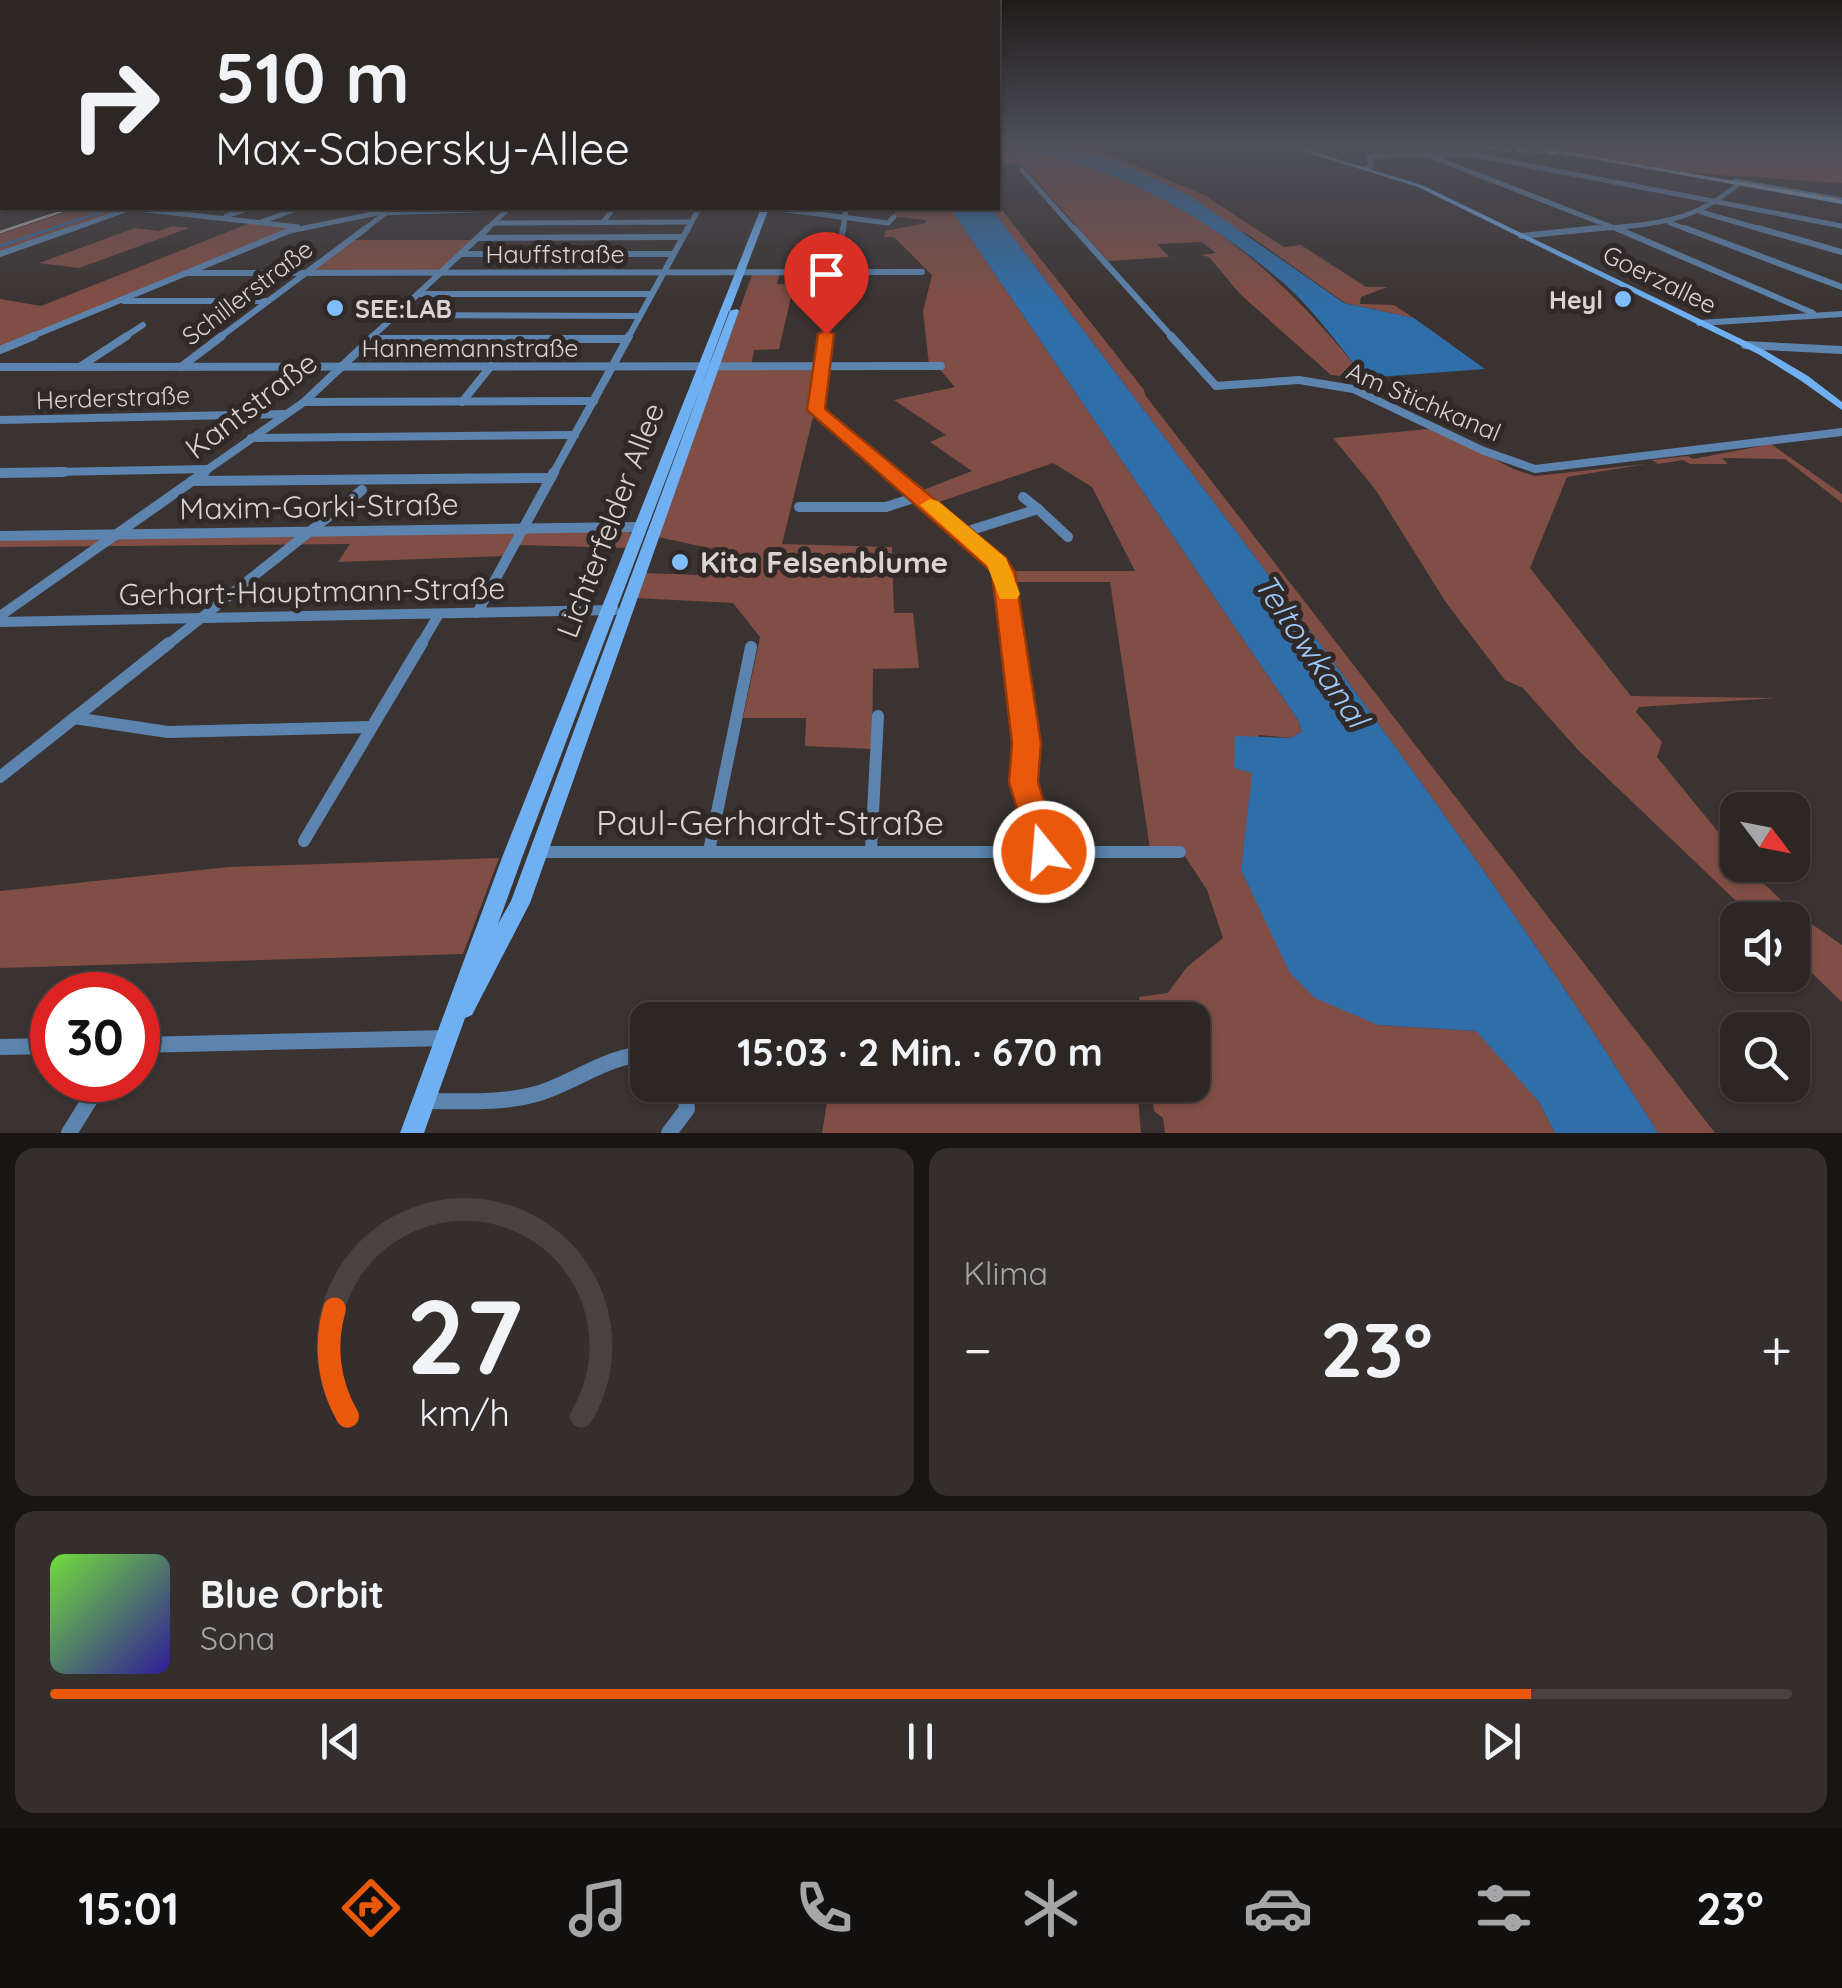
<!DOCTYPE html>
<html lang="de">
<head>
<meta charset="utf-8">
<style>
	body { margin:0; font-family:Quicksand,sans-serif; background:#342e2d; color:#f1f3f6; height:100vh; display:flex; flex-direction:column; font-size:38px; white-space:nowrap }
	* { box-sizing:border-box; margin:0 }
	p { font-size:32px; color:#a6a5a7 }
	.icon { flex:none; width:55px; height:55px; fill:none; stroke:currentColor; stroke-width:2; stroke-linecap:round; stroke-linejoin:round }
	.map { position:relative; height:1133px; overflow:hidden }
	.sheet { display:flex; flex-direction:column; gap:15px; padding:15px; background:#181514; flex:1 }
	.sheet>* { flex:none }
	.top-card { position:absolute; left:0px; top:0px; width:1000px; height:210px; box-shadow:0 2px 8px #0004,0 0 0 2px #484342; background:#2c2625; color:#f1f3f6; overflow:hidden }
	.needle { width:65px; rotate:122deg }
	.fabs { position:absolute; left:1720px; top:792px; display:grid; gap:20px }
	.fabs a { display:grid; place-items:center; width:90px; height:90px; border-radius:20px; background:#2c2625; box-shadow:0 2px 8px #0004,0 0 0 2px #484342; font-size:50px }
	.speed { position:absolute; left:30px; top:972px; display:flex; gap:20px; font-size:50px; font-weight:700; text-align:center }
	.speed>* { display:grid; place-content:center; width:130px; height:130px; border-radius:50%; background:#2c2625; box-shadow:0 2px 8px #0004,0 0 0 2px #484342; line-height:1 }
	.speed .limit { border:15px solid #d22; background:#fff; color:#111 }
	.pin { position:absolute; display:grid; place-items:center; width:85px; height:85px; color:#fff; margin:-102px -42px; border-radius:50% 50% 50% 0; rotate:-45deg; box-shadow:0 0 10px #0007 }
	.pin .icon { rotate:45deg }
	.me { position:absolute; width:110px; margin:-55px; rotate:343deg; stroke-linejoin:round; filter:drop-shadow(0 0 8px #0008) }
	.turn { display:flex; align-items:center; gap:35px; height:210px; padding:0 50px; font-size:45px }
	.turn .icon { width:130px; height:130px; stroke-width:2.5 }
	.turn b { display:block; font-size:70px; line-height:85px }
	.big { font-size:75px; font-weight:700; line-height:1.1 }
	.sheet .widget { flex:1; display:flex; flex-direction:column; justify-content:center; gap:15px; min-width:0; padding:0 35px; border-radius:20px; background:#342e2d }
	.sheet .dial { align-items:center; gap:0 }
	.dial svg { height:260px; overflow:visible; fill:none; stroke:#484342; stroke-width:7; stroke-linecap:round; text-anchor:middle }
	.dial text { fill:#f1f3f6; stroke:none }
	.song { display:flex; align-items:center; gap:30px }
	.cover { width:120px; height:120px; border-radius:15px; background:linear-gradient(135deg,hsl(100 70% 55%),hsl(250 70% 35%)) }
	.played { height:10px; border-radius:5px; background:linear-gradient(90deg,#ea580c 85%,#484342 85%) }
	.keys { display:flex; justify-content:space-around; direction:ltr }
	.heat { display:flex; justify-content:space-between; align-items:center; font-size:55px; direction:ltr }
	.sheet .tiles { flex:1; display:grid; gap:15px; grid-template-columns:1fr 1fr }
	.widget:last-child { grid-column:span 2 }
	.trip { position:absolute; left:630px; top:1002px; width:580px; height:100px; border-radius:20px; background:#2c2625; box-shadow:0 2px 8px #0004,0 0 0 2px #484342; font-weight:700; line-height:100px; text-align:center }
	.dock { display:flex; height:160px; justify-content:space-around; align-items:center; background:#120f0f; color:#a6a5a7 }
	.dock .icon { width:70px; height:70px }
	.dock .on { color:#ea580c }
	.dock b { font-size:45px; color:#f1f3f6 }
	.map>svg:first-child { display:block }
	.green { fill:#814e45 }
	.water { fill:#306ea9 }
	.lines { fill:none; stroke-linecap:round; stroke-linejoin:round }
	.stream { stroke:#306ea9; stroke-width:2.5 }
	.minor-far5 { stroke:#5c84ae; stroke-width:5 }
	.minor-far4 { stroke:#5c84ae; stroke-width:6 }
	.minor-far3 { stroke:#5c84ae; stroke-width:8 }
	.minor-far2 { stroke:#5c84ae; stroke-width:10 }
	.minor-far1 { stroke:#5c84ae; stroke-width:12 }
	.minor { stroke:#5c84ae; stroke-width:16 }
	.secondary { fill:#6eb0f2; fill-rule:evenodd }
	.tram { stroke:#b3aead; stroke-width:2.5 }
	.rail { stroke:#b3aead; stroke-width:2.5; stroke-dasharray:10 5; stroke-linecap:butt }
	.route { fill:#ea580c; stroke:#983908; stroke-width:2.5 }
	.slow { fill:#f59e0b }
	.poi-dot { fill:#81bdfa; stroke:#302927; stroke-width:4 }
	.labels { text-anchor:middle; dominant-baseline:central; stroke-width:10; stroke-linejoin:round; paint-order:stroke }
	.far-street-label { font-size:25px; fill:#d8d4d3; stroke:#302927 }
	.far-poi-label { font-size:25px; font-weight:bold; fill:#d8d4d3; stroke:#302927; text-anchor:end }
	.street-label { font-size:30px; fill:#d8d4d3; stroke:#302927 }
	.poi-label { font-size:30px; font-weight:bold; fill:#d8d4d3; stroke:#302927; text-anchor:start }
	.water-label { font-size:32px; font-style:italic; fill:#9bcafc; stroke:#302927 }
	.near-street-label { font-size:35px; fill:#d8d4d3; stroke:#302927 }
</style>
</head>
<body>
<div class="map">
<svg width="1842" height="1133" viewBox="0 0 1842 1133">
	<rect width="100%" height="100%" fill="#3a3331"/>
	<!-- green -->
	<g class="green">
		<path d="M998,144C1158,167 1269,256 1365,378L1331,375L1240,294L1209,257L1200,255L1216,253L1202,242L1157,244L1169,257L1108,261L1021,164H998Z"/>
		<polygon points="1035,144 1101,151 1204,195 1284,247 1301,245 1366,287 1387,287 1361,297 1360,304 1394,305 1414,318 1345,303 1250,236 1100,155"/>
		<polygon points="1520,144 1842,144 1842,183 1690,173"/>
		<path d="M998,205L1144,390L1145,395L1715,1133H1658C1456,811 1219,511 991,208Z"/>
		<polygon points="79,208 129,208 0,253 0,234"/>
		<polygon points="899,208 950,208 1298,720 1302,731 1291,738 1259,735 1234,768 1253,773 1241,870 1263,915 1378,1025 1476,1031 1484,1036 1539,1102 1555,1133 1165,1133 1163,1118 1154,1111 1151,1085 1192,1085 1192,1020 1143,1020 1139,997 1168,993 1187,967 1223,938 1207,890 1181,850 1150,849 1110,582 1011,582 1007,571 1135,571 1092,487 1053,463 933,504 918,492 972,471 930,442 946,435 894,400 955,387 936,365 929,365 923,311 932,275 894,237 884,237 885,231 926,223 925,220 892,216"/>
		<polygon points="250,223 292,227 0,348 0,299 41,306"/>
		<polygon points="172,226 189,228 79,268 39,263 135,228 159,231"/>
		<polygon points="354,240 472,240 439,271 313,270"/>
		<polygon points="753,272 780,272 777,284 794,284 779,349 754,350 751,367 816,370 814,413 782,544 892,547 894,613 913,613 919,668 873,669 872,749 805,746 806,718 743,718 760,637 733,603 635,598 643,573 701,575 723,551 658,537"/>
		<polygon points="1439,428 1513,469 1535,476 1646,464 1567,477 1530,568 1631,696 1776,698 1639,707 1636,712 1662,742 1657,757 1737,855 1738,865 1745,865 1790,909 1842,945 1842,1002 1793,955 1792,920 1756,920 1578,750 1523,688 1505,680 1445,601 1375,489 1333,438"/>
		<polygon points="1771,444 1842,494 1842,503 1785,459 1722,458 1728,464 1690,464 1683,460 1658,464 1652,460 1688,456 1693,459"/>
		<polygon points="519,531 505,556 338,562 350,544 0,547 0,537"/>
		<polygon points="628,531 631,534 625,548 519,545 526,532"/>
		<polygon points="499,858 463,954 0,968 0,891 229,867"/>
		<polygon points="1130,1008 1131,1020 841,1020 842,1013"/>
		<polygon points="830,1085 1137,1085 1141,1133 822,1133"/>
	</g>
	<!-- water -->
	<g class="water">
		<path d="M999,144H1035L1100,155L1124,164L1190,196L1344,303L1414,318L1485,369L1365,378C1341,348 1312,307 1280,280C1195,208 1109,163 999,144Z"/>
		<path d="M950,208H991C1219,511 1456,811 1658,1133H1555L1539,1102L1476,1031L1378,1025L1315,998L1290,973L1241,870L1252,773L1234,768L1235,736L1291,738L1302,731L1298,720Z"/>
	</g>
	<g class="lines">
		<!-- stream -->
		<polyline class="stream" points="0,246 113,208"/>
		<!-- minor-far5 -->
		<g class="minor-far5">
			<polyline points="1425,154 1622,231"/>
			<polyline points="1367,168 1372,165 1369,156 1469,154 1842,226"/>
			<polyline points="1022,170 1076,231"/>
			<polyline points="1735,181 1842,200"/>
			<polyline points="129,208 298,227"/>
			<polyline points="771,208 888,223 894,217"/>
			<polyline points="1701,212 1767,231"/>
			<polyline points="226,216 250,208"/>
			<polyline points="261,222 299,208"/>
			<polyline points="603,222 614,208"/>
			<polyline points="493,223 690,222"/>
			<polyline points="1670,223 1692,231"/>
			<polyline points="67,231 131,208"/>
			<polyline points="290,231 377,213 548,208"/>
			<polyline points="362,231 387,212"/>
			<polyline points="485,231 509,208"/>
			<polyline points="687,231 699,208"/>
			<polyline points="843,231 846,208"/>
			<path d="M1574,231C1638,224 1687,229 1738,184"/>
		</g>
		<!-- minor-far4 -->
		<g class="minor-far4">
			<polyline points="1074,228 1173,338"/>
			<polyline points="1616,228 1813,313"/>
			<polyline points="1685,228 1842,287"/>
			<polyline points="1758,228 1842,252"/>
			<polyline points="1521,236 1598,228"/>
			<polyline points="478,238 682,237"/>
			<polyline points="0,254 74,228"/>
			<polyline points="461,254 672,254"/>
			<polyline points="187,273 922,272"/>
			<polyline points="420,294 650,294"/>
			<polyline points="124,301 267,301"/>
			<polyline points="396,315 638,316"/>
			<polyline points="1699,323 1842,314"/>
			<polyline points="28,338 296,228"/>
			<polyline points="123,338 143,325"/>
			<polyline points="219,338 366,228"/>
			<polyline points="371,338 488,228"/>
			<polyline points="628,338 688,228"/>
			<polyline points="827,338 843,228"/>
		</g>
		<!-- minor-far3 -->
		<g class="minor-far3">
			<polyline points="827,336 816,410 892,474"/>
			<polyline points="1171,336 1216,386 1299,380 1353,389 1484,451 1535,469 1842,432"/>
			<polyline points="371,339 624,339"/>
			<polyline points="1745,345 1842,350"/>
			<polyline points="0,350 34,336"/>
			<polyline points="81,366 127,336"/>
			<polyline points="0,367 941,366"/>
			<polyline points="181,367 222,336"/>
			<polyline points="305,402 594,401"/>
			<polyline points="462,402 491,366"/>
			<polyline points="0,420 285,414"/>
			<polyline points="251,438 575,435"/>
			<polyline points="0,473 208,469"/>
			<polyline points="201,474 304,402 374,336"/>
			<polyline points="553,474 629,336"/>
		</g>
		<!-- minor-far2 -->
		<g class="minor-far2">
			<polyline points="889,472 998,563 1003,572 1013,646"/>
			<polyline points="0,473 64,472"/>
			<polyline points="192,481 551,478"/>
			<polyline points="1023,497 1038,509"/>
			<polyline points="799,507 886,507 920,496"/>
			<polyline points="962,533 1038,509 1068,537"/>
			<polyline points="0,536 639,527"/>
			<polyline points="477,613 554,472"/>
			<polyline points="0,616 205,472"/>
			<polyline points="0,622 614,610"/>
			<polyline points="166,646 362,490"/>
			<polyline points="420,646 439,614"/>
		</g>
		<!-- minor-far1 -->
		<g class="minor-far1">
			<polyline points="1013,643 1026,743 1024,782 1044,852"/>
			<polyline points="74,718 168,732 371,727"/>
			<polyline points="0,777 169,643"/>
			<polyline points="304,841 422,643"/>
			<polyline points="709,851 751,647"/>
			<polyline points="871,851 878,716"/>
			<polyline points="539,852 1180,852"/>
		</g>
		<!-- minor -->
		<g class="minor">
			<polyline points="138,1045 447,1038"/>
			<polyline points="0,1047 52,1046"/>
			<path d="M425,1101C462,1101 500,1104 536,1094C575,1083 606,1055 648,1054"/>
			<polyline points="69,1133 102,1080"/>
			<polyline points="669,1133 687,1109 684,1085"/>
		</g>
		<!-- secondary -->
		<g class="secondary">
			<polygon points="1279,144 1288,144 1422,185 1764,350 1808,376 1842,402 1842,410 1800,380 1758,354 1418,187"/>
			<polygon points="1509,144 1522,144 1842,200 1842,204"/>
			<polygon points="761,208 769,208 523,855 498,924 511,901 729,311 737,309 739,311 530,903 472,1015 465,1018 424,1133 400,1133 503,855"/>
		</g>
		<!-- tram -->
		<polyline class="tram" points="0,232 72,208"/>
		<!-- rail -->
		<g class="rail">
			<polyline points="1135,144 1207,144"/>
			<polyline points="1427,144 1578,155 1842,201"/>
		</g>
	</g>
	<!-- sky -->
	<linearGradient id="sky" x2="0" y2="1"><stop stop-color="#201c1b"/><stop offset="0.48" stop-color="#4f505a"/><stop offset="1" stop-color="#4f505a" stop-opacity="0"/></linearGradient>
	<rect width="1842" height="303" fill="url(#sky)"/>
	<!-- route -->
	<polygon class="route" points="826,330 834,334 825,409 1006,558 1015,572 1041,743 1038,782 1060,852 1056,861 1044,865 1033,861 1009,782 1012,743 992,572 807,410 818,334"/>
	<!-- slow -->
	<polygon class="slow" points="930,499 938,501 1006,558 1020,594 1017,599 1000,599 987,565 920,505"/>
	<!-- markers -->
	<g class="poi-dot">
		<circle cx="1623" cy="299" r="10"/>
		<circle cx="335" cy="308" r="10"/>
		<circle cx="680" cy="562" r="10"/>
	</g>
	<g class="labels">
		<!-- far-street labels -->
		<g class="far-street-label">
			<text x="555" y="253">Hauffstraße</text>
			<text transform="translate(1660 279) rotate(26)">Goerzallee</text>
			<text transform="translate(247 292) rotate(-37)">Schillerstraße</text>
			<text x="470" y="347">Hannemannstraße</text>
			<text transform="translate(113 397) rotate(-2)">Herderstraße</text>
			<text transform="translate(1424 401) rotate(23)">Am Stichkanal</text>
		</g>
		<!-- far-poi labels -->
		<g class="far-poi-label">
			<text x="1603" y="299">Heyl</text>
			<text x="355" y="308" text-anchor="start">SEE:LAB</text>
		</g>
		<!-- street labels -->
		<g class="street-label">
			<text transform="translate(251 405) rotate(-37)">Kantstraße</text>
			<text transform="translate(319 506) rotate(-1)">Maxim-Gorki-Straße</text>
			<text transform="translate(610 520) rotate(-69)">Lichterfelder Allee</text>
			<text transform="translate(312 591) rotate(-1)">Gerhart-Hauptmann-Straße</text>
		</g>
		<!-- poi labels -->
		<g class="poi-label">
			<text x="700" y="562">Kita Felsenblume</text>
		</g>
		<!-- water labels -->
		<g class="water-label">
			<text transform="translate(1312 650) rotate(56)">Teltowkanal</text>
		</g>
		<!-- near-street labels -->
		<g class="near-street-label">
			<text x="770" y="822">Paul-Gerhardt-Straße</text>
		</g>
	</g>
</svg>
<div class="fabs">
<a><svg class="needle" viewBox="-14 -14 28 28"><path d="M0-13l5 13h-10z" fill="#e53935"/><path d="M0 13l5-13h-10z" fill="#a6a5a7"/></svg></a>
<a><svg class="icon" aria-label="sound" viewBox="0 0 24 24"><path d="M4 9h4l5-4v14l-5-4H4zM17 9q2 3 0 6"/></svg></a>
<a><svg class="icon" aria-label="search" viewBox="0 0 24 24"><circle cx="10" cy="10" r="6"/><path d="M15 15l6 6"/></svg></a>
</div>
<div class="speed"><div class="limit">30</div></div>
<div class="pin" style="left:826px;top:334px;background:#d93025"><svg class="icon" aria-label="arrive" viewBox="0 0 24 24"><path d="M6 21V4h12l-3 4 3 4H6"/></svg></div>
<svg class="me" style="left:1044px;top:852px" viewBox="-20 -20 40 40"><circle r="17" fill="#ea580c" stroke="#fff" stroke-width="3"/><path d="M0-11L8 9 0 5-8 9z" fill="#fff"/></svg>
<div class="trip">15:03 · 2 Min. · 670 m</div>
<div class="top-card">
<div class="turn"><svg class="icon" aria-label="right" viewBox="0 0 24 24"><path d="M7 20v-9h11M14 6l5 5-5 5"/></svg><div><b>510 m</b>Max-Sabersky-Allee</div></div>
</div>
</div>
<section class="sheet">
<div class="tiles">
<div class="widget dial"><svg viewBox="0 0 100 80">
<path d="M14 69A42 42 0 1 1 86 69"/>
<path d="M14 69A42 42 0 0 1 10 36" stroke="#ea580c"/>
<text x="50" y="56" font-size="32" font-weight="700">27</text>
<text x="50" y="72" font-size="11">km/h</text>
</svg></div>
<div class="widget"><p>Klima</p>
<div class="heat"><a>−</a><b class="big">23°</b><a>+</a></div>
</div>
<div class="widget">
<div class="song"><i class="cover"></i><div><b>Blue Orbit</b><p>Sona</p></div></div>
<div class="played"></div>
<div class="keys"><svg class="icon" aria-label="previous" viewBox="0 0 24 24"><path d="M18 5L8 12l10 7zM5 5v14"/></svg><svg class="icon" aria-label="pause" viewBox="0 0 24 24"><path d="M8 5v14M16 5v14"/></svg><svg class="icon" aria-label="next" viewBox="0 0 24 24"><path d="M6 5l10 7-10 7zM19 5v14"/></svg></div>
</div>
</div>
</section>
<nav class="dock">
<b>15:01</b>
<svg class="icon on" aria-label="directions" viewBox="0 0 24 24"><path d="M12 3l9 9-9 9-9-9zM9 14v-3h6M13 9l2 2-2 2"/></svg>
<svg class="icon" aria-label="music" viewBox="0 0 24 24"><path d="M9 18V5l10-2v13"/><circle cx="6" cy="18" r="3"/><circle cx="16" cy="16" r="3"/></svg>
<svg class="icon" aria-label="phone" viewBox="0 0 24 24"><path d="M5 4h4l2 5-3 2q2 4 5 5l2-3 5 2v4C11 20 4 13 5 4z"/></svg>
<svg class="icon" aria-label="climate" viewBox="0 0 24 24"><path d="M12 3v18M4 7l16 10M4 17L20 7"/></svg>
<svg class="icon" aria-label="car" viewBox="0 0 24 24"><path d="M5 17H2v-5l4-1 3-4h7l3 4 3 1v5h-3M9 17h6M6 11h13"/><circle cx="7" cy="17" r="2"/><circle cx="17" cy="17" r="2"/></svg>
<svg class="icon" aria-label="filters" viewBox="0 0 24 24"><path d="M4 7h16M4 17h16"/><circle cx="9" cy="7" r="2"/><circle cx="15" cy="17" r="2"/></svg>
<b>23°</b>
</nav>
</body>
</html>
